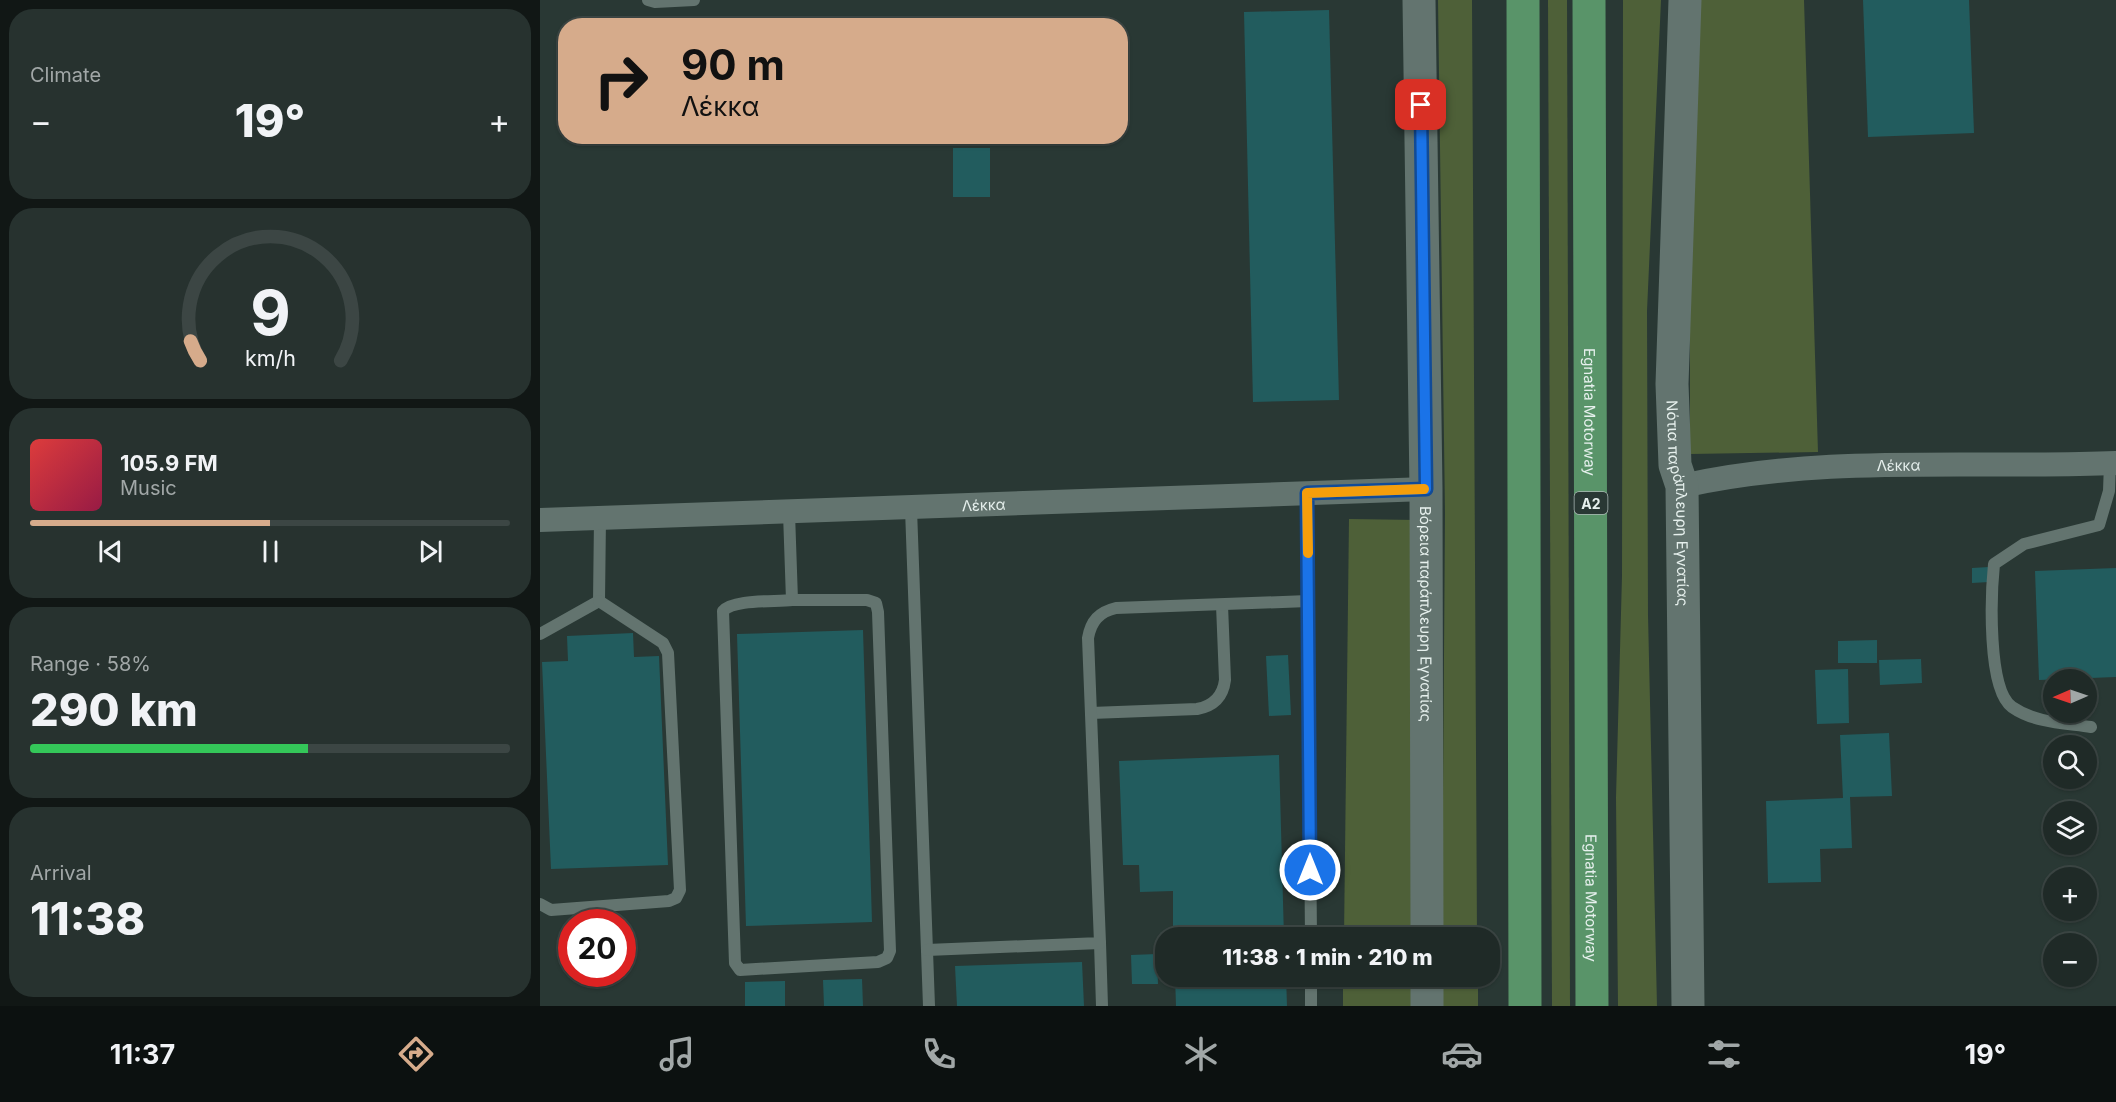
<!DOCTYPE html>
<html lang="en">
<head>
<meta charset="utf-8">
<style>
	body { margin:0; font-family:Inter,sans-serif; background:#27322f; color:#f1f3f6; height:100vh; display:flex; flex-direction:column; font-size:22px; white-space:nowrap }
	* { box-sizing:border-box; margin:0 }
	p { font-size:20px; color:#a1a7a7 }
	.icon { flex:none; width:33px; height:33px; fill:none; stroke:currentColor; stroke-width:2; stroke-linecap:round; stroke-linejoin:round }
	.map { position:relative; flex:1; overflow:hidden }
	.panel { display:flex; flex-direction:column; gap:9px; padding:9px; background:#111715; width:540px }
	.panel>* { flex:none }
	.banner { position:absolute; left:18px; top:18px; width:570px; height:126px; border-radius:24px; box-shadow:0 2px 4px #0004,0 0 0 2px #3c4644; background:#d6ab8b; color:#111; overflow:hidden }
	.needle { width:39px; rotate:268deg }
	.buttons { position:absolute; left:1503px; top:669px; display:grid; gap:12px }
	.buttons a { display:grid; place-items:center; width:54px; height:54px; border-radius:50%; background:#1f2a27; box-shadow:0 2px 4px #0004,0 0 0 2px #3c4644; font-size:30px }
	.speed { position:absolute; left:18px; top:909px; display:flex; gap:12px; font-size:30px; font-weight:700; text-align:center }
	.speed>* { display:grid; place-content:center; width:78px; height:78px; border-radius:50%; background:#1f2a27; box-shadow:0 2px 4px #0004,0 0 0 2px #3c4644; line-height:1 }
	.speed .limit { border:9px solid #d22; background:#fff; color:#111 }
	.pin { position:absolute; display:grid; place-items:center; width:51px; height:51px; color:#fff; margin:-26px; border-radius:12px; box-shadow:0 3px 9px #0006 }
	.me { position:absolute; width:66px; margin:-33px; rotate:0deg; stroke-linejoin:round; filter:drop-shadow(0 0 4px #0008) }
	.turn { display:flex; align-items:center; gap:21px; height:126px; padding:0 24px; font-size:27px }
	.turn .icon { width:78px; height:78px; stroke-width:2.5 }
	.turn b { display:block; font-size:42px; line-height:51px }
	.big { font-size:45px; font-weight:800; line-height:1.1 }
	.panel .card { flex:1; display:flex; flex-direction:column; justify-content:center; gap:9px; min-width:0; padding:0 21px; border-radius:24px; background:#27322f }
	.panel .dial { align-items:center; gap:0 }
	.dial svg { height:156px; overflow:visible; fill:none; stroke:#3c4644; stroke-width:7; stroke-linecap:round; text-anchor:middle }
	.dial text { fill:#f1f3f6; stroke:none }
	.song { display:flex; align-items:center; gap:18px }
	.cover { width:72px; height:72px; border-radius:9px; background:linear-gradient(135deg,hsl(0 70% 55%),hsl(340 70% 35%)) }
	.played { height:6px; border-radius:3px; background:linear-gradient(90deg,#d6ab8b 50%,#3c4644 50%) }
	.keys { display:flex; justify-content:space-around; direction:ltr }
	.heat { display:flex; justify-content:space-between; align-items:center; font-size:33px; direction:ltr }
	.charge { height:9px; border-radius:4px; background:linear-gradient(90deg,#34c759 58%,#3c4644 0) }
	.trip { position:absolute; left:615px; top:927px; width:345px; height:60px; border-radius:24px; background:#1f2a27; box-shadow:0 2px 4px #0004,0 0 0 2px #3c4644; font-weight:800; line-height:60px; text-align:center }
	.tabs { display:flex; height:96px; justify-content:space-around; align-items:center; background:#0c1110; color:#a1a7a7 }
	.tabs .icon { width:42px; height:42px }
	.tabs .active { color:#d6ab8b }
	.tabs b { font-size:27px; color:#f1f3f6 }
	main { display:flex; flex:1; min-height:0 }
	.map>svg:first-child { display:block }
	.green { fill:#4e6038 }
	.building { fill:#225c5e }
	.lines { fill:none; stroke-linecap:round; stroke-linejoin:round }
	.lane { stroke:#63746f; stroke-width:12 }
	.street { stroke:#63746f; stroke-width:24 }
	.secondary { stroke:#63746f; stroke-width:33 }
	.highway { stroke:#599469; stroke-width:33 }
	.route-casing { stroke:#114b97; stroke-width:15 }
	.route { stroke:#1a73e8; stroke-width:10 }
	.slow { stroke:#f59e0b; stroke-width:10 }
	.labels { text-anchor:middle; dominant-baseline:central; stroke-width:6; stroke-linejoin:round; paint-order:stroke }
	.shield { fill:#293834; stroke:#adb9b6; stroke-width:1.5 }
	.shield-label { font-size:14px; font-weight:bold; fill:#e6f0ed }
	.street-label { font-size:15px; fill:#e6f0ed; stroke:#293834 }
</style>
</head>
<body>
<main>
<section class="panel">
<div class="card"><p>Climate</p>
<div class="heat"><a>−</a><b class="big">19°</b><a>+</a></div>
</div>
<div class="card dial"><svg viewBox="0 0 100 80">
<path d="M14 69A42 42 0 1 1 86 69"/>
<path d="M14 69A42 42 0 0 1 9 59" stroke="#d6ab8b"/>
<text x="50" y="56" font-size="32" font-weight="700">9</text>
<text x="50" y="72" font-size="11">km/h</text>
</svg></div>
<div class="card">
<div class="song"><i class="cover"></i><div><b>105.9 FM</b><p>Music</p></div></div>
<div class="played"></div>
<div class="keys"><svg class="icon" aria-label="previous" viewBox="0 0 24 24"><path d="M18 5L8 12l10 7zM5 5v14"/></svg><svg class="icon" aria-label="pause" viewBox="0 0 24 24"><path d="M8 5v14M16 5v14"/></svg><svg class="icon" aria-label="next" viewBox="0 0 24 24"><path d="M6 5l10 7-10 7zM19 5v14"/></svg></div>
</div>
<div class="card"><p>Range · 58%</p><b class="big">290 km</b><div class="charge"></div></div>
<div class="card"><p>Arrival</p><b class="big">11:38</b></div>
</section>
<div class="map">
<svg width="1576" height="1006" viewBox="0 0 1576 1006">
	<rect width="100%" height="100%" fill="#293834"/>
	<!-- green -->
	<g class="green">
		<polygon points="898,0 932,0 937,938 902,937 905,513"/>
		<polygon points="1008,0 1027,0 1030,1006 1012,1006"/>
		<polygon points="1083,0 1121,0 1107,311 1108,615 1117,1006 1078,1006 1076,798 1082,576"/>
		<polygon points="1160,0 1264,0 1278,452 1150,454 1150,290"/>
		<polygon points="809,519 877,520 877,937 804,938"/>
		<rect x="803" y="977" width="74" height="29"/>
		<rect x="901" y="977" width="37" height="29"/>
	</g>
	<!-- building -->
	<g class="building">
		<polygon points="1323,0 1429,0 1434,133 1328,137"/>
		<polygon points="789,10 799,400 713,402 704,12"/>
		<polygon points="415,136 453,136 453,143 416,145"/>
		<rect x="413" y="148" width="37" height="49"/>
		<polygon points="1449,567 1449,582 1432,583 1432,568"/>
		<polygon points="1576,568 1576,677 1499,680 1495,571"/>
		<polygon points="323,630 332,922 206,926 197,634"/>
		<polygon points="93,633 94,657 119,656 128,865 11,869 2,662 28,661 27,636"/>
		<polygon points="1337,640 1337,663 1298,663 1298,641"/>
		<polygon points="748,655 751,715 729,716 726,656"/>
		<polygon points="1381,659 1382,683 1340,685 1339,660"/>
		<polygon points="1308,669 1309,723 1277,724 1275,670"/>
		<polygon points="1349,733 1352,796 1310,797 1312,848 1280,849 1281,882 1228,883 1226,801 1303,798 1300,735"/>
		<polygon points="739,755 744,938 633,938 633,891 600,892 599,865 583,865 579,761"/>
		<polygon points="617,954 618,984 592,984 591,955"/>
		<polygon points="542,962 544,1006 417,1006 415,966"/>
		<polygon points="635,976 746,976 747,1006 636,1006"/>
		<polygon points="322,979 323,1006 284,1006 283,980"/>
		<polygon points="245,981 245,1006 205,1006 205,982"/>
	</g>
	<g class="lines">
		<!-- lane -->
		<g class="lane">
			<polyline points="108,0 115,2 154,0"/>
			<polyline points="767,493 771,938"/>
			<polyline points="371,509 389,1006"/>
			<path d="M249,513L252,600C235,602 193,599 183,611L195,963L200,970L338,962L347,958L350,951L338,612L336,603L327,600H252"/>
			<polyline points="59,601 60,518"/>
			<polyline points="0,634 59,601"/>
			<path d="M551,713L657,709C674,706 683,696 685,680L682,605"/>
			<path d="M1551,727C1524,723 1495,723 1472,707C1447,689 1451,593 1454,564L1484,544L1559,525L1569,491L1570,463"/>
			<polyline points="0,904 11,910 129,901 136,898 140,890 128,653 123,643 59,601"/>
			<polyline points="560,943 562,1006"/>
			<path d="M387,950L560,943L548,638C551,621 559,612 576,608L768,601"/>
			<polyline points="771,976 771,1006"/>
		</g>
		<!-- street -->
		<g class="street">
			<path id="s1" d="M1142,486C1283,454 1432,469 1576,463"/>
			<path id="s2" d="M0,520L886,489"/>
		</g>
		<!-- secondary -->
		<g class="secondary">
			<path id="s3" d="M879,0L886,489L887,938"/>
			<path id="s4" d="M1145,0L1132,384L1135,465L1142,486L1148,1006"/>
			<polyline points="887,976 887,1006"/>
		</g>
		<!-- highway -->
		<g class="highway">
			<polyline points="983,0 985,1006"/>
			<path id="s5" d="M1049,0L1052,1006"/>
		</g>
	</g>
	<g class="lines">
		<!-- route casing -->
		<g class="route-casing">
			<polyline id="route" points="770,870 767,493 886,489 881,105"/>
		</g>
		<!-- route -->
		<use href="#route" class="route"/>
		<!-- slow -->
		<polyline class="slow" points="768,553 767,493 884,489"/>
	</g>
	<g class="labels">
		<!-- shield labels -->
		<rect class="shield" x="1034.5" y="492" width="33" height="22" rx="4.5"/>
		<g class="shield-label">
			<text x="1051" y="503">Α2</text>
		</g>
		<!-- street labels -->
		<g class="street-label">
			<text stroke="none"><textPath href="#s5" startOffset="412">Egnatia Motorway</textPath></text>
			<text stroke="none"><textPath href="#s1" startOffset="218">Λέκκα</textPath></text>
			<text stroke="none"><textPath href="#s4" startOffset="504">Νότια παράπλευρη Εγνατίας</textPath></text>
			<text stroke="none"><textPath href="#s2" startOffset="444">Λέκκα</textPath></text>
			<text stroke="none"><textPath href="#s3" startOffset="614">Βόρεια παράπλευρη Εγνατίας</textPath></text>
			<text stroke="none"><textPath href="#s5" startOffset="898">Egnatia Motorway</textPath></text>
		</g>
	</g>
</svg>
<div class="buttons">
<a><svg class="needle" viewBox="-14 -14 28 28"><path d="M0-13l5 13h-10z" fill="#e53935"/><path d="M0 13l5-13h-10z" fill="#a1a7a7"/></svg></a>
<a><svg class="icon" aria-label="search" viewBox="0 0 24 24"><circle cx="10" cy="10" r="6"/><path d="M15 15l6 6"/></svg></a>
<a><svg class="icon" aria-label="layers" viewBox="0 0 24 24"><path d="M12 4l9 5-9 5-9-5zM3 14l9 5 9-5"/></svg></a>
<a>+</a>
<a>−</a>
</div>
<div class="speed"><div class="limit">20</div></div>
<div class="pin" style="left:881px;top:105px;background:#d93025"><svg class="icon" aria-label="arrive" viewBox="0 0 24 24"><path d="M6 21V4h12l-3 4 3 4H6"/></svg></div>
<svg class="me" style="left:770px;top:870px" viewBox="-20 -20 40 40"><circle r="17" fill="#1a73e8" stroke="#fff" stroke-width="3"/><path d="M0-11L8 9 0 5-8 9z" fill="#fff"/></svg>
<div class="trip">11:38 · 1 min · 210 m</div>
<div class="banner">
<div class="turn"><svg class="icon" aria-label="right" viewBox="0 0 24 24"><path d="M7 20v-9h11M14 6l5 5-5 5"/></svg><div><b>90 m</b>Λέκκα</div></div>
</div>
</div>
</main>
<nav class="tabs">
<b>11:37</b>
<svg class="icon active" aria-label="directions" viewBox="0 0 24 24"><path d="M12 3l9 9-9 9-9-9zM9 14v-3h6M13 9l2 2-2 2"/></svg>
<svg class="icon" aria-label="music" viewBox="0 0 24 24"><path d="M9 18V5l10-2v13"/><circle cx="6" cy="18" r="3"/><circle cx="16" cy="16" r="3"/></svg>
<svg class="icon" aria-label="phone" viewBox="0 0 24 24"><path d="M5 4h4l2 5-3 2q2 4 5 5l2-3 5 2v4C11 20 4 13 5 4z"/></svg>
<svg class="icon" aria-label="climate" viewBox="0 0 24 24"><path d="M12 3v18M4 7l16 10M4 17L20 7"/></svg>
<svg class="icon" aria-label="car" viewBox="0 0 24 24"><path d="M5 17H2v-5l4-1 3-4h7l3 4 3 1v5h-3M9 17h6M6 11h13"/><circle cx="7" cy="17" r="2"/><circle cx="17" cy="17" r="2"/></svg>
<svg class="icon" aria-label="filters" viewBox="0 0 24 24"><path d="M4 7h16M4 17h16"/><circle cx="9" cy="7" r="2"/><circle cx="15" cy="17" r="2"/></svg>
<b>19°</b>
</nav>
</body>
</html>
